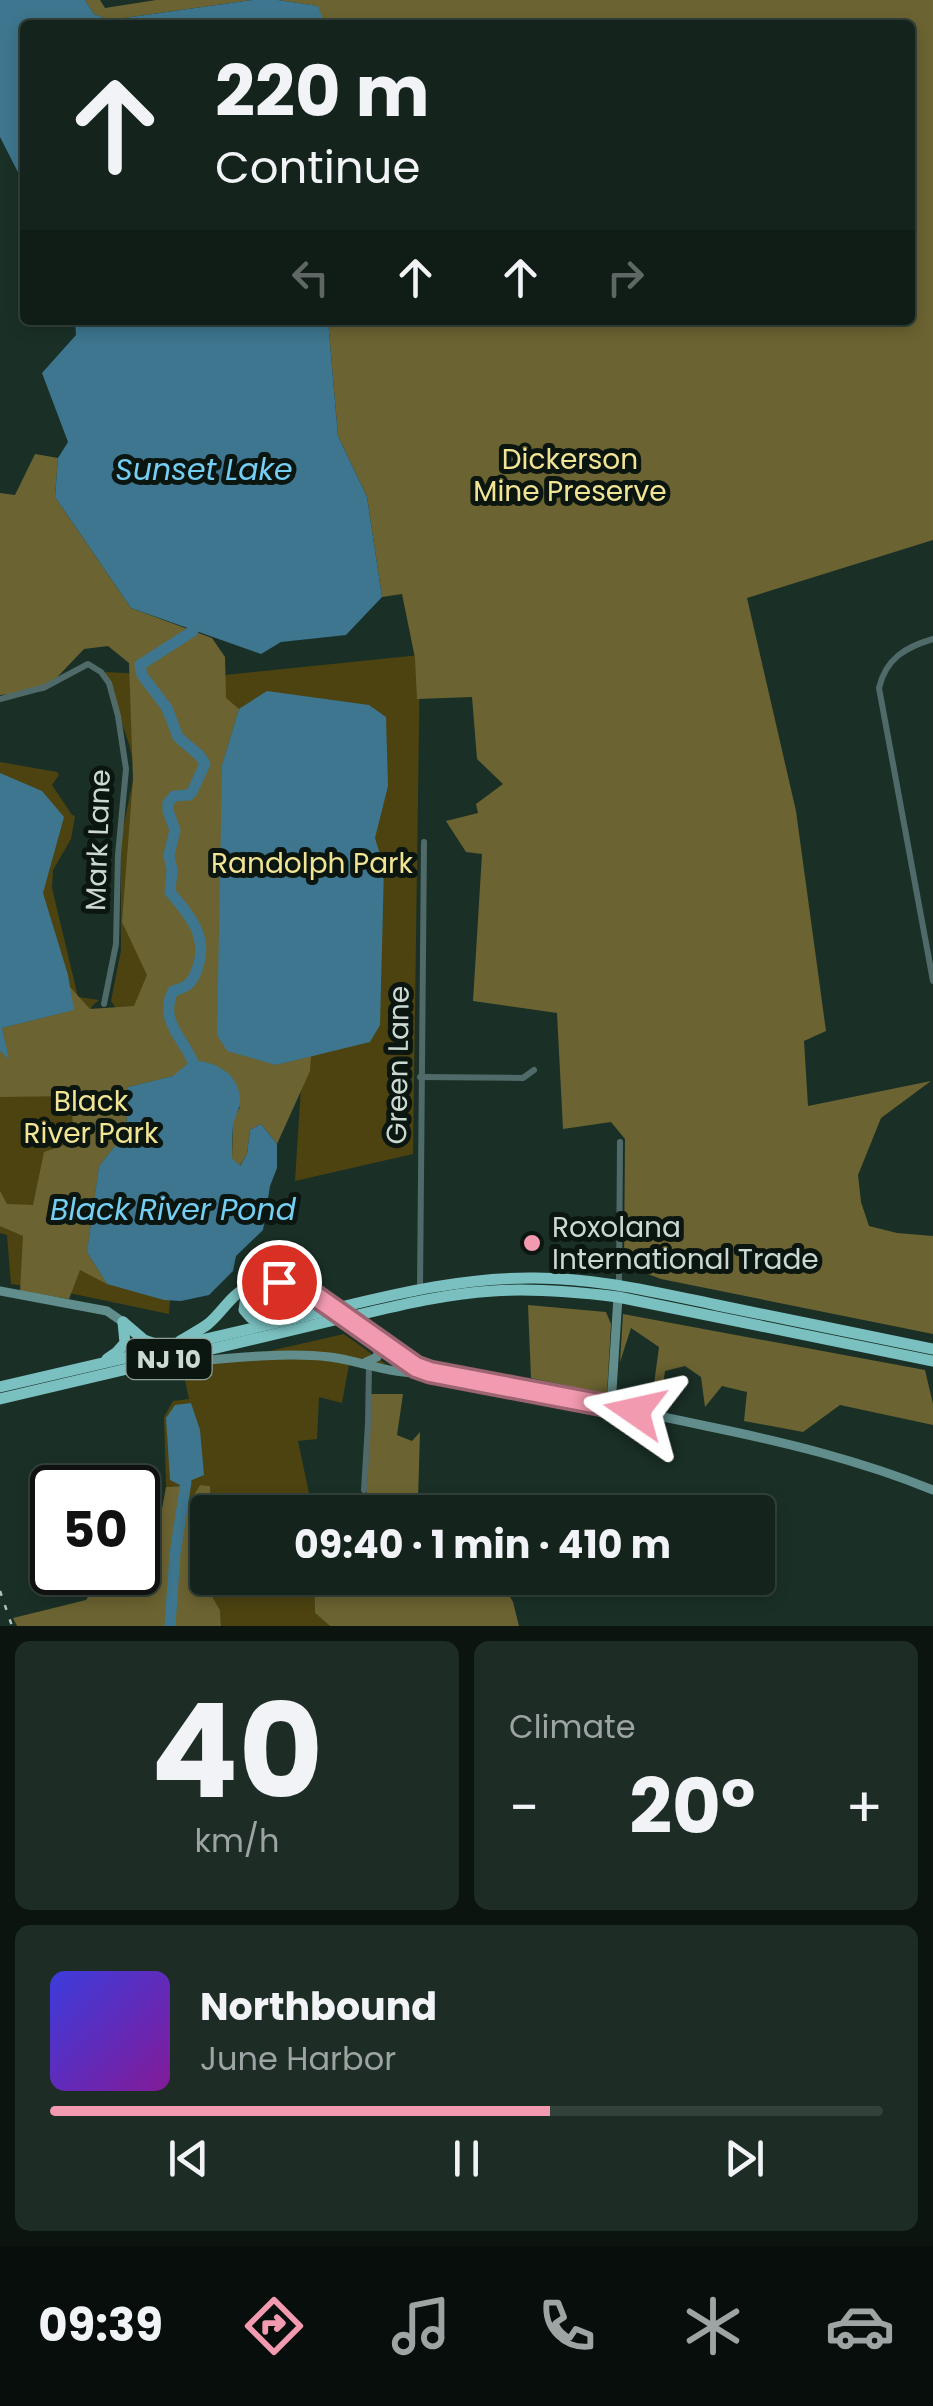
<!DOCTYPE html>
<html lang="en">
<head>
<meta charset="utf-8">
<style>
	body { margin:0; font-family:Poppins,sans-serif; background:#1d2c25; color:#f1f3f6; height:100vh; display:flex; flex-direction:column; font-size:38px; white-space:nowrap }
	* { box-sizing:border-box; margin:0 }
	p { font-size:32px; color:#9da4a3 }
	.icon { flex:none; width:55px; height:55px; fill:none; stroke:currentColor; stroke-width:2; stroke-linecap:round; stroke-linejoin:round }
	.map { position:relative; height:1626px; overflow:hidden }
	.sheet { display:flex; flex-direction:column; gap:15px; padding:15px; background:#0b140f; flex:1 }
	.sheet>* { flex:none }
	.hud { position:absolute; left:20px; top:20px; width:895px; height:305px; border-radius:10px; box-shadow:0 5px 15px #0003,0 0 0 2px #33413b; background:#14241c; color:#f1f3f6; overflow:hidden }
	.speed { position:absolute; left:30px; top:1465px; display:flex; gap:20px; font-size:50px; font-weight:700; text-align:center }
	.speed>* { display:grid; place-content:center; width:130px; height:130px; border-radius:50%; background:#14241c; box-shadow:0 5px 15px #0003,0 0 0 2px #33413b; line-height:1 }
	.speed .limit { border:5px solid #111; border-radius:15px; background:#fff; color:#111 }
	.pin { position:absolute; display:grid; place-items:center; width:85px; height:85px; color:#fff; margin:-42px; border:5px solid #fff; border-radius:50%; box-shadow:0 2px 10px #0007 }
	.me { position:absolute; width:110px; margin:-55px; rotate:281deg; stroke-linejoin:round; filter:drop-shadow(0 0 8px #0008) }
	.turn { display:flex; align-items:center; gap:35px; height:210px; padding:0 30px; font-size:45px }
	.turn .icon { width:130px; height:130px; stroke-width:2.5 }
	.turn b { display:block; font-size:70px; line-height:85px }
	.lanes { display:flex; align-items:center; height:95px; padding:0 30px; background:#0003; justify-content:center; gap:50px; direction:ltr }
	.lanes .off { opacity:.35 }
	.big { font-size:75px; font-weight:700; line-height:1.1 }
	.sheet .widget { flex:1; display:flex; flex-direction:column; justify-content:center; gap:15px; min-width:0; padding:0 35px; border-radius:15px; background:#1d2c25 }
	.sheet .dial { align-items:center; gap:0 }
	.dial b { font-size:130px; line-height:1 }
	.song { display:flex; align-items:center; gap:30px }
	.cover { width:120px; height:120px; border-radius:15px; background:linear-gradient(135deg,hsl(240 70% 55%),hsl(290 70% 35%)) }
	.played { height:10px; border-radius:5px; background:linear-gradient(90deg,#f29ab0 60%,#33413b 60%) }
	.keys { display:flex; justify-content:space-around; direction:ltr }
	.heat { display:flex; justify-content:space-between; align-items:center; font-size:55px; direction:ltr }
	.sheet .tiles { flex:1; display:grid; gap:15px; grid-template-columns:1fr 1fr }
	.widget:last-child { grid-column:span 2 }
	.trip { position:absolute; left:190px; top:1495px; width:585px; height:100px; border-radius:10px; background:#14241c; box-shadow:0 5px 15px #0003,0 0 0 2px #33413b; font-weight:700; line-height:100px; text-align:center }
	.menu { display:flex; height:160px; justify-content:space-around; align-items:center; background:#080e0b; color:#9da4a3 }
	.menu .icon { width:70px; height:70px }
	.menu .on { color:#f29ab0 }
	.menu b { font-size:45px; color:#f1f3f6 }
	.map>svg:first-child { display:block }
	.green { fill:#4c4310 }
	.forest { fill:#6b6331 }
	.water { fill:#3d768e }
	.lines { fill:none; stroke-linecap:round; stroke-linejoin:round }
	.river { stroke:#3d768e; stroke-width:11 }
	.street { stroke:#4f6a69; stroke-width:6 }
	.secondary { stroke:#618d8c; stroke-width:9 }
	.highway { stroke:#7bc0c0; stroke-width:11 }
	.rail { stroke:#b3c2ba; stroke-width:2.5; stroke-dasharray:5 10; stroke-linecap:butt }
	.highway-bridge { stroke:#7bc0c0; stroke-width:11 }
	.route-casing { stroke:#9d6472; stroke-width:25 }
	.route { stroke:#f29ab0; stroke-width:18 }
	.poi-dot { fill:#f29ab0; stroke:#0c1611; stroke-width:4 }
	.labels { text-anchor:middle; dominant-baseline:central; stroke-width:10; stroke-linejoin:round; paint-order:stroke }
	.shield { fill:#0c1611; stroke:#929e98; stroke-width:2.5 }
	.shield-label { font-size:25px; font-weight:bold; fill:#cbd9d2 }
	.park-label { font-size:28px; fill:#f2e495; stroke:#0c1611 }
	.street-label { font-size:28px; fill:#cbd9d2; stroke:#0c1611 }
	.poi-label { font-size:28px; fill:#cbd9d2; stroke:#0c1611; text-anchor:start }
	.water-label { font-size:30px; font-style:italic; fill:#75cef3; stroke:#0c1611 }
</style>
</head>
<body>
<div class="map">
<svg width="933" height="1626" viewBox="0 0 933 1626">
	<rect width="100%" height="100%" fill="#1a3026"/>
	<!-- green -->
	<g class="green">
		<polygon points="420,655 413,1154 295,1181 302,1071 186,1065 169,1314 50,1289 11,1284 7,1235 0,1233 0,762 57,772 59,775 52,785 72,815 75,816 71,839 53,870 52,888 78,997 99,1000 92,1006 90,1013 117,1010 111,1001 121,951 121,838 133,781 133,762 129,744 105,672 205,677"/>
		<polygon points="344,1334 387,1365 350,1359 342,1403 319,1397 317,1439 298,1441 310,1498 311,1512 212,1512 210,1486 200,1485 188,1506 182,1486 166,1487 164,1417 173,1401 189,1399 183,1371 196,1365 247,1356"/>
		<polygon points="212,1578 314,1578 315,1613 330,1626 221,1626 220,1610 206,1586"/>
	</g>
	<!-- forest -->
	<g class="forest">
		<polygon points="85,0 100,0 105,8 156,0 252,0 110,20 94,14"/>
		<polygon points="278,0 933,0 933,540 747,598 796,811 826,1031 804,1041 808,1106 931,1081 881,1118 858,1175 861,1202 869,1226 897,1233 933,1236 933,1334 661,1279 624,1265 625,1139 611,1122 563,1129 557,1013 473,1001 482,854 466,852 446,821 478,813 476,804 503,784 477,759 472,697 417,699 415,658 402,594 382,597 367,497 338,436 328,320 910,320 910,25 325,25 317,6"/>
		<polygon points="35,454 58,458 55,497 131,608 212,638 225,657 226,698 239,709 222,765 276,1065 311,1056 310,1071 277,1144 261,1124 250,1130 247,1154 239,1167 232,1158 233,1120 240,1107 173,1076 128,1087 126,1132 99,1166 87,1252 107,1284 80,1270 69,1299 20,1291 23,1236 0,1226 0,1191 7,1204 33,1205 44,1152 73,1142 72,1096 0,1097 0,1051 8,1057 2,1028 73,1010 69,986 90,1009 134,1006 147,975 122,922 133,779 129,663 108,646 84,649 44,691 0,695 0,493 15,495"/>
		<polygon points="528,1305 606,1312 611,1324 607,1394 531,1378"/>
		<polygon points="623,1314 925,1370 933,1404 933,1425 840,1405 803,1432 744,1421 747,1392 722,1386 705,1407 701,1377 685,1366 665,1371 660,1410 633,1405 654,1384 659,1347 631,1328 620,1362"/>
		<polygon points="371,1394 403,1394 397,1435 412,1441 420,1432 418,1501 378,1507 373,1512 354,1512 366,1506"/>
		<polygon points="200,1485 210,1486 212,1512 208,1512 208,1578 212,1578 206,1586 220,1610 221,1626 17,1626 13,1618 86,1600 103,1573 138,1572 138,1537 158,1531 166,1487 182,1486 188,1505"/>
		<polygon points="314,1578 499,1578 513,1602 519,1626 330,1626 315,1613"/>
	</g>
	<!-- water -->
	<g class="water">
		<polygon points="0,0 85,0 94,14 110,20 252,0 278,0 318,6 325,25 25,25 25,186 0,137"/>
		<polygon points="75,320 328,320 338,436 367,497 382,597 346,635 281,642 261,654 131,608 55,497 58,458 68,442 42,373 76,335"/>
		<polygon points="267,691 369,705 386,717 388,786 375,838 384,868 380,1025 370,1042 276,1065 227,1051 217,1035 222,765 239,709"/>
		<polygon points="0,773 42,791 64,817 43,893 68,975 74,1010 2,1028 9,1059 0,1051"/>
		<path d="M192,1060C217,1062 241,1074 240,1103C239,1111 234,1117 233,1126C232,1136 232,1148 232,1158L240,1166L247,1154L250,1130L261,1124L277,1144V1168L270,1186L263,1230L236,1256L233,1271L209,1295L181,1301L164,1300L107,1284L87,1252L99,1166L126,1132L128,1087L173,1076Z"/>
		<polygon points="191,1403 200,1430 204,1475 180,1485 170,1480 166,1418 175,1405"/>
	</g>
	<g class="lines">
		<!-- river -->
		<g class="river">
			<polyline points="142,675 140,665 193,631"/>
			<path d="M145,679L167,708L178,737L200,756L205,764L192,792L189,795L174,796L168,803V811L175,830L169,855L172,870L170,892C191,917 210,938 196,972C191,985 186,987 173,991C159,1020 182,1037 192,1060"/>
			<polyline points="170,1626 175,1554 186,1482"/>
		</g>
		<!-- street -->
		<g class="street">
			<path d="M933,639C906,647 886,658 879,688L933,981"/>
			<polyline points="0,699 45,687 88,664 101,672 109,683 118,716 126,769 118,855 116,944 104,1004"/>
			<polyline points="420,1077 523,1078 534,1070"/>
			<polyline points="619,1284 620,1142"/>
			<polyline points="420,1289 424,842"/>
			<polyline points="364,1490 368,1424 369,1365"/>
		</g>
		<!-- secondary -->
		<g class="secondary">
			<polyline points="0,1291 107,1311 123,1322"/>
			<polyline points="366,1362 377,1357 380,1343"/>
			<path d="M166,1364C217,1360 279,1351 330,1357C362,1361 397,1377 429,1372C522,1389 614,1406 706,1426C784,1442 859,1460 933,1490"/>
			<polyline points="611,1406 618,1297"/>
		</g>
		<!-- highway -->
		<g class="highway">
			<polyline points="253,1289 246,1296 244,1310 251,1318 266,1320"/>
			<path d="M341,1307C403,1292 465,1278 529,1278C593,1277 655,1292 717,1305C789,1320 861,1334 933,1349"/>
			<path d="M354,1316C400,1305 445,1294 493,1291C535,1288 577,1292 618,1297L933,1361"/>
			<polyline points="123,1322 144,1340 166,1348"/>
			<path d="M180,1341C190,1335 200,1330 208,1324C219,1315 226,1303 237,1294C258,1276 293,1282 314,1295L404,1360L429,1372"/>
			<polyline points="107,1359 117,1352 125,1343 123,1322"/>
			<polyline points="0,1387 327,1311"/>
			<polyline points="0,1399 339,1319"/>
		</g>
		<!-- rail -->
		<polyline class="rail" points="0,1591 12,1626"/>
		<!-- highway-bridge -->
		<g class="highway-bridge">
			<polyline points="327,1311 341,1307"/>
			<polyline points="339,1319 354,1316"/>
		</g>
	</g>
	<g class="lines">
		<!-- route casing -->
		<g class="route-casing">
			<polyline id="route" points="279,1282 300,1287 314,1295 416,1367 430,1372 635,1411"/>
		</g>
		<!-- route -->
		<use href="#route" class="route"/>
	</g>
	<!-- markers -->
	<circle class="poi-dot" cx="532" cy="1243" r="10"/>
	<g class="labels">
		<!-- shield labels -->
		<rect class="shield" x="126.5" y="1339" width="85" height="40" rx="8"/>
		<g class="shield-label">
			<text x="169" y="1359">NJ 10</text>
		</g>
		<!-- park labels -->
		<g class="park-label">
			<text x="570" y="459">Dickerson<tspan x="570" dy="32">Mine Preserve</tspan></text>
			<text x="312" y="863">Randolph Park</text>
			<text x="91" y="1101">Black<tspan x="91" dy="32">River Park</tspan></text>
		</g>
		<!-- street labels -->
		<g class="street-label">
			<text transform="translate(98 840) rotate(-88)">Mark Lane</text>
			<text transform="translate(398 1065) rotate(-89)">Green Lane</text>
		</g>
		<!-- poi labels -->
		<g class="poi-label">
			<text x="552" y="1227">Roxolana<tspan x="552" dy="32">International Trade</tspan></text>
		</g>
		<!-- water labels -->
		<g class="water-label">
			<text x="204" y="469">Sunset Lake</text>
			<text x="173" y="1209">Black River Pond</text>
		</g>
	</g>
</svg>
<div class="speed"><div class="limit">50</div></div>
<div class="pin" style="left:279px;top:1282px;background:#d93025"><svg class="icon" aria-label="arrive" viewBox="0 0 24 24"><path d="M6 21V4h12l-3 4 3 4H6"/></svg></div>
<svg class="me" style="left:635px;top:1411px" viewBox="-20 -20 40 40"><path d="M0-17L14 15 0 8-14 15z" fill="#f29ab0" stroke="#fff" stroke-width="4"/></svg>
<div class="trip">09:40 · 1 min · 410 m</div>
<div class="hud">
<div class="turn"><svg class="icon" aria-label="ahead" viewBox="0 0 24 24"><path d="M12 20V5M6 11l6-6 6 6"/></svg><div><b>220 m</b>Continue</div></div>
<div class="lanes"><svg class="icon off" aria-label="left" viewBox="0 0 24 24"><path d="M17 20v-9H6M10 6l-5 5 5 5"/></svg><svg class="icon" aria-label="ahead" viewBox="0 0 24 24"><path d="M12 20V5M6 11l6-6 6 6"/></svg><svg class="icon" aria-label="ahead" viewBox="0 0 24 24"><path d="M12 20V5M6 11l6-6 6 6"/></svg><svg class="icon off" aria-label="right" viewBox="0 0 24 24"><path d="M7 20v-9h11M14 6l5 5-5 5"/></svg></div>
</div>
</div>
<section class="sheet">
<div class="tiles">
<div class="widget dial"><b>40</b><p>km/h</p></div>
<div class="widget"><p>Climate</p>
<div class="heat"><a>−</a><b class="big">20°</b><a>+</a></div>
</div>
<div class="widget">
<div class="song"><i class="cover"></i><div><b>Northbound</b><p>June Harbor</p></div></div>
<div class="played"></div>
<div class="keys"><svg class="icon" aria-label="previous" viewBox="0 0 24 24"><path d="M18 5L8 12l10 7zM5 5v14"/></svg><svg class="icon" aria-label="pause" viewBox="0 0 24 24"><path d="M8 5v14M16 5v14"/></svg><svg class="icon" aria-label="next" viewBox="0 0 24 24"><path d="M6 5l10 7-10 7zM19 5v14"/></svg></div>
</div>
</div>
</section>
<nav class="menu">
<b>09:39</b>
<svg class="icon on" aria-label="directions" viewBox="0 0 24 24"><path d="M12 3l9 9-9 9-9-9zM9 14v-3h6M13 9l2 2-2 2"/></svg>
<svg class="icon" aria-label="music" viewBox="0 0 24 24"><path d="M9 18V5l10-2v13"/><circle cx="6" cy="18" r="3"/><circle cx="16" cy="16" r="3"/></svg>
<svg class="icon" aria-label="phone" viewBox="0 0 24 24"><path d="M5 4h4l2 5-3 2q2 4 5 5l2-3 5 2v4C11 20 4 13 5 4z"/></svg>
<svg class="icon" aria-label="climate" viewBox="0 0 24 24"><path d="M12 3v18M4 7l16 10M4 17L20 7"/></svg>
<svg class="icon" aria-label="car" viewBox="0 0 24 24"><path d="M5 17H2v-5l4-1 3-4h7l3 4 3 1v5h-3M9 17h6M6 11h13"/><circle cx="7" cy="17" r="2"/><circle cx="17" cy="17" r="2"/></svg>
</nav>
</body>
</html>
